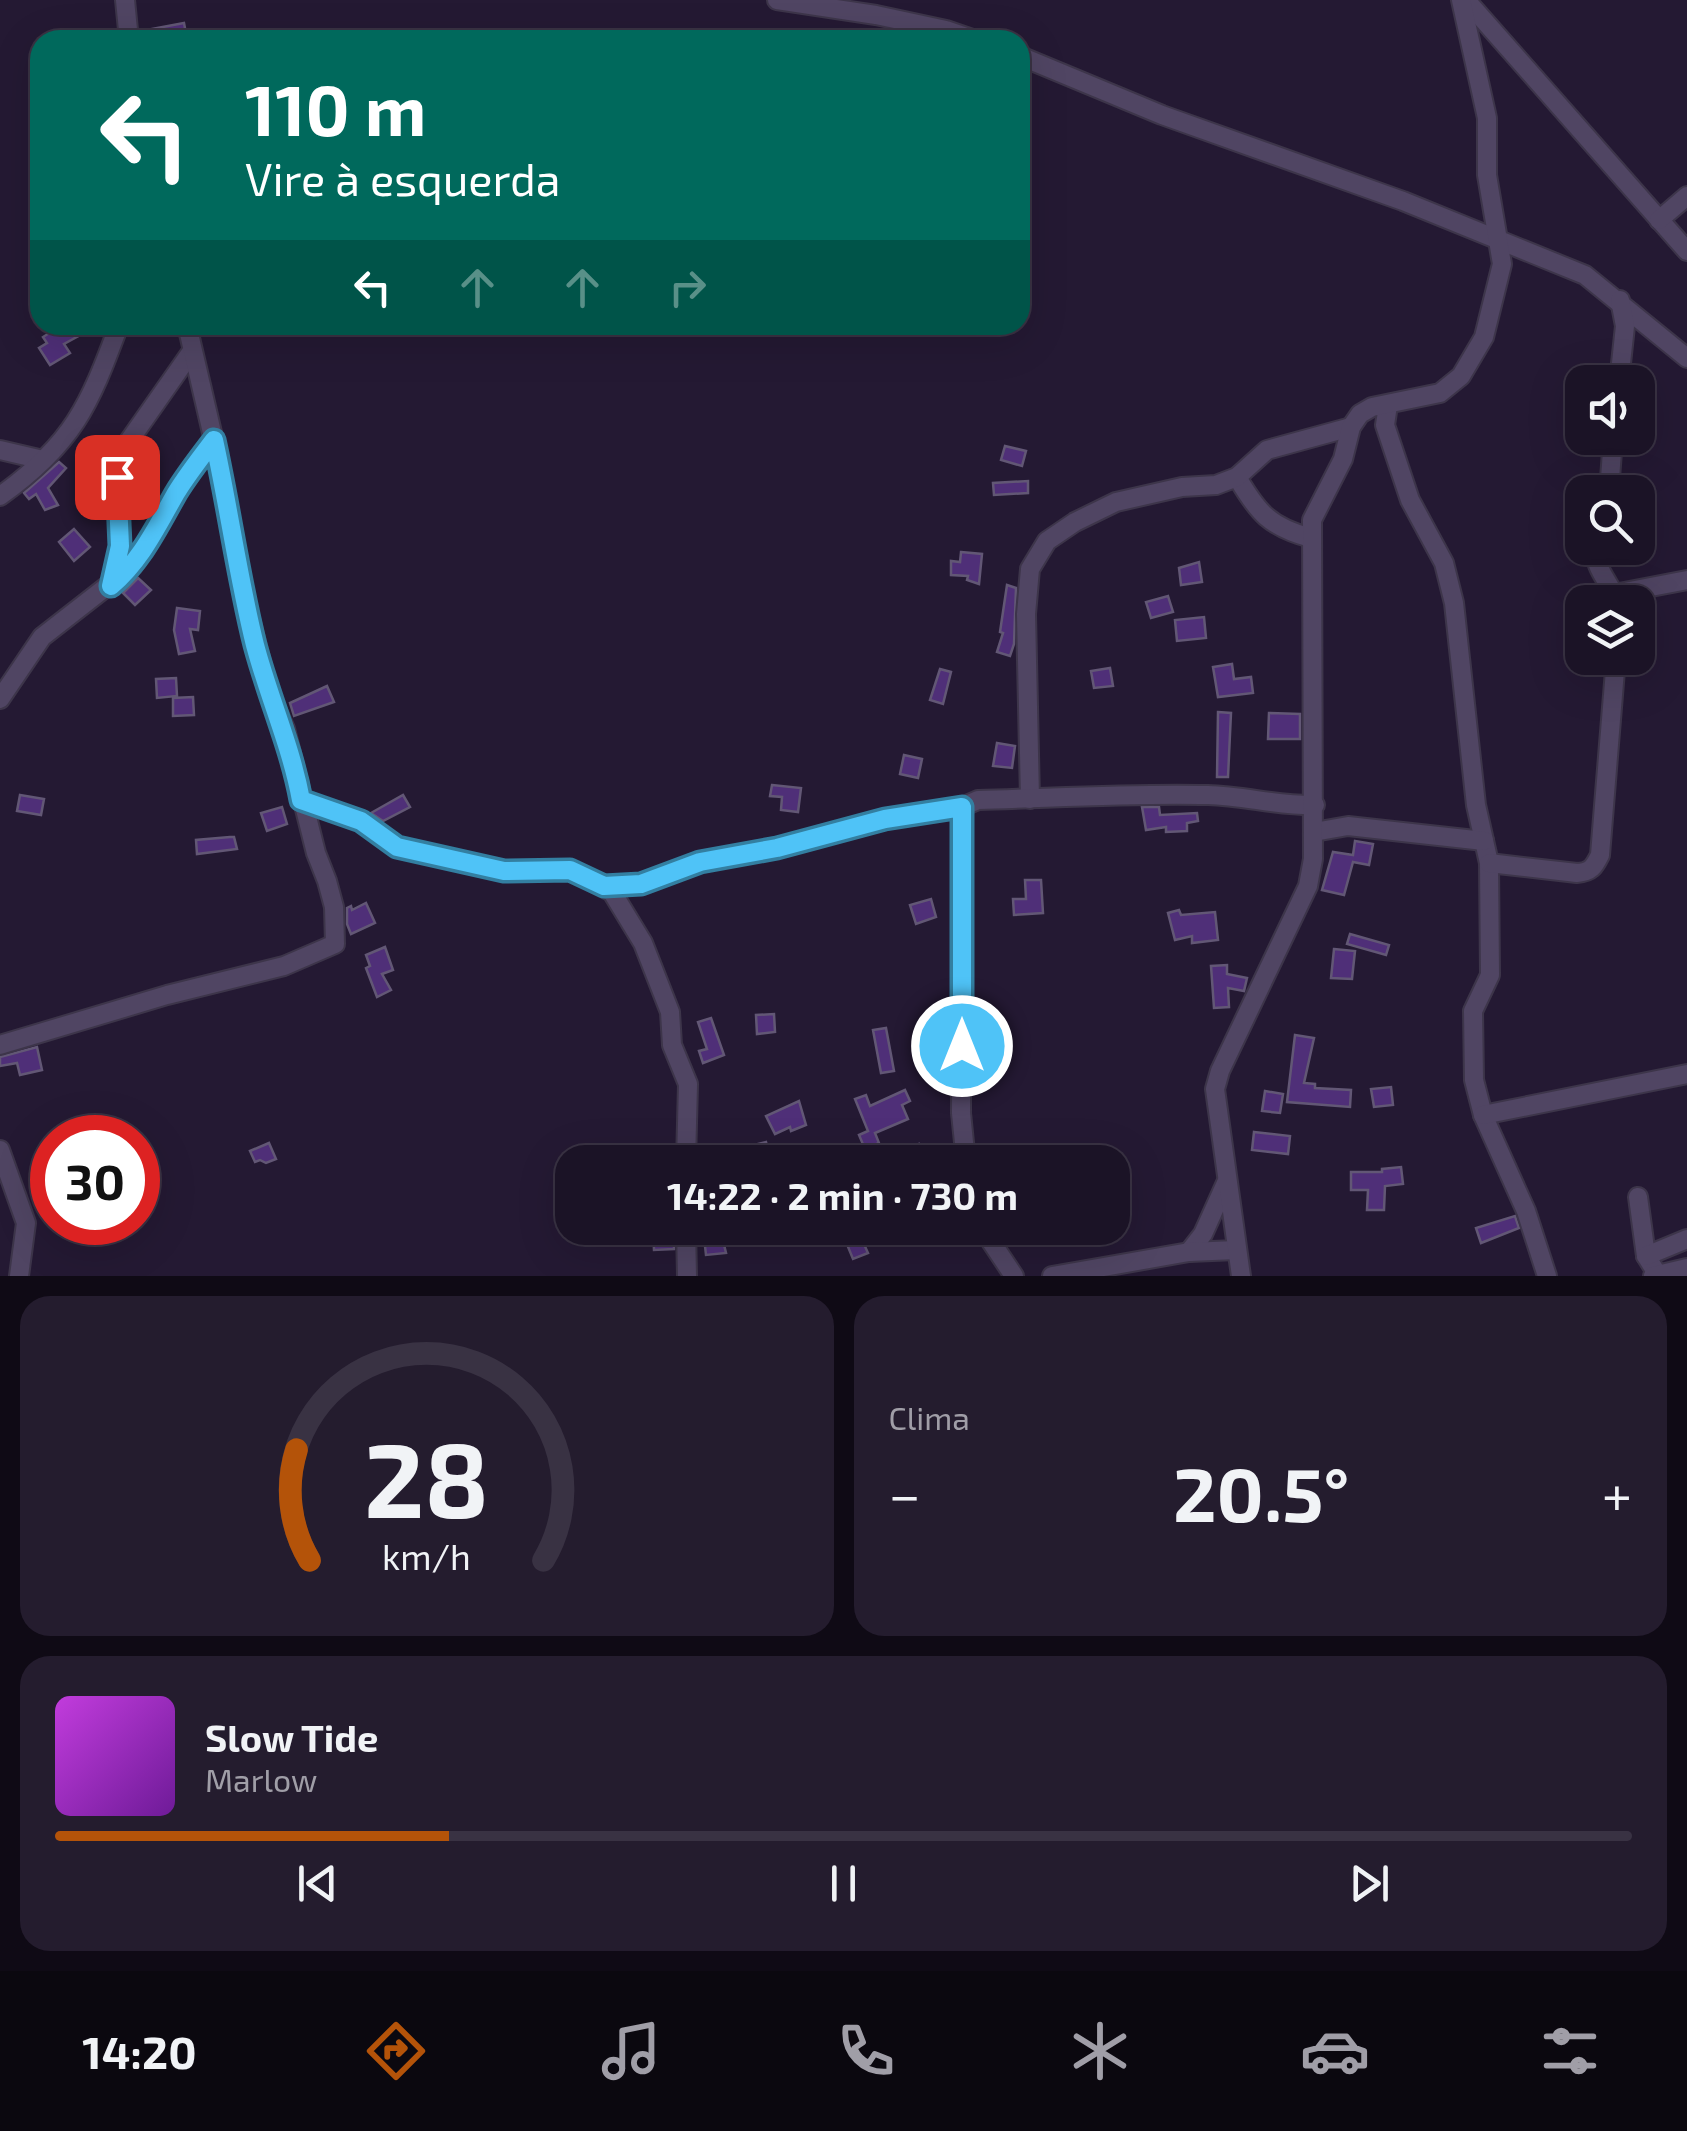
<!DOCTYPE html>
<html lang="pt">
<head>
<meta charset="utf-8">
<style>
	body { margin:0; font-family:"Exo 2",sans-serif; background:#241c2e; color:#f1f3f6; height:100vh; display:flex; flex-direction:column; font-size:38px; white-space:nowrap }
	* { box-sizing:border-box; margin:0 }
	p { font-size:32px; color:#a09ea7 }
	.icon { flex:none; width:55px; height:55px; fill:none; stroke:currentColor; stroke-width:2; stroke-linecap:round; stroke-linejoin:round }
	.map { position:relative; height:1276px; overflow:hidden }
	.side { display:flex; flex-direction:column; gap:20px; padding:20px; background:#0f0a15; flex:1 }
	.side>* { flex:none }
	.hud { position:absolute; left:30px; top:30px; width:1000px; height:305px; border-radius:30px; box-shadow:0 10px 40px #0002,0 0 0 2px #393243; background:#00695c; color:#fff; overflow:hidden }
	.controls { position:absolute; left:1565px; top:365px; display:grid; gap:20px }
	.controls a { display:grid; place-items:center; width:90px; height:90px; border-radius:20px; background:#1b1326; box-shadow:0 10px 40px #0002,0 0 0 2px #393243; font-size:50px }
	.speed { position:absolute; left:30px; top:1115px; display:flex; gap:20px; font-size:50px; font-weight:700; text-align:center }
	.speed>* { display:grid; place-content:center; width:130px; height:130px; border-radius:50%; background:#1b1326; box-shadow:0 10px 40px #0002,0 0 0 2px #393243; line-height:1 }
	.speed .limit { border:15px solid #d22; background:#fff; color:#111 }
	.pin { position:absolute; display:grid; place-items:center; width:85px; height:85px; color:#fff; margin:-42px; border-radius:20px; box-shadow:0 5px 15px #0006 }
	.me { position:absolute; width:110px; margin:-55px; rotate:0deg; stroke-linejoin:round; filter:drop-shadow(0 0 8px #0008) }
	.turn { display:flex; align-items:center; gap:35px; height:210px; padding:0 50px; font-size:45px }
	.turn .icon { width:130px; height:130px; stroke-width:2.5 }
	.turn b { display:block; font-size:70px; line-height:85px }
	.lanes { display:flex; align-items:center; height:95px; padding:0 50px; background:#0003; justify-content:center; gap:50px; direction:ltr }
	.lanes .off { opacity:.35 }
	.big { font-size:75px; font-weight:700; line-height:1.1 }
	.side .tile { flex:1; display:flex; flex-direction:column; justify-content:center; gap:15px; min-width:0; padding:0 35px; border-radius:30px; background:#241c2e }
	.side .dial { align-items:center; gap:0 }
	.dial svg { height:260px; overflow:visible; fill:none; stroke:#393243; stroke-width:7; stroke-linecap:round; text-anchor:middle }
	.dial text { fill:#f1f3f6; stroke:none }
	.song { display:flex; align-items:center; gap:30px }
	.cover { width:120px; height:120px; border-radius:15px; background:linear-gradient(135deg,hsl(290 70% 55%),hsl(280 70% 35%)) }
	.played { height:10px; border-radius:5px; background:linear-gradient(90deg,#b45309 25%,#393243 25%) }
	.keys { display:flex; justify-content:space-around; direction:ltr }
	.heat { display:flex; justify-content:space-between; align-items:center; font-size:55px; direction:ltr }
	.side .tiles { flex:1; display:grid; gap:20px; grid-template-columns:1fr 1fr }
	.tile:last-child { grid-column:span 2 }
	.trip { position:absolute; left:555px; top:1145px; width:575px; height:100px; border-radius:30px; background:#1b1326; box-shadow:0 10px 40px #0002,0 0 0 2px #393243; font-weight:700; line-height:100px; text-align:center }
	.dock { display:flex; height:160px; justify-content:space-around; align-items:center; background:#0b080f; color:#a09ea7 }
	.dock .icon { width:70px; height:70px }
	.dock .active { color:#b45309 }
	.dock b { font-size:45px; color:#f1f3f6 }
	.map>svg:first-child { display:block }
	.building { fill:#4f2f78; stroke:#625775; stroke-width:2.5 }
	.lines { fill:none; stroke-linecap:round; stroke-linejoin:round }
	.street-casing { stroke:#3d354a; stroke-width:22 }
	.street { stroke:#504563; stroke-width:18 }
	.route-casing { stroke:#337fa1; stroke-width:25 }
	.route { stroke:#4fc3f7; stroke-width:18 }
</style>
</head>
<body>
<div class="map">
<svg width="1687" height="1276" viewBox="0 0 1687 1276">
	<rect width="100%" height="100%" fill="#241933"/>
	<!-- building -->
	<g class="building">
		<polygon points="184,23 187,39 141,40 141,31"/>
		<polygon points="62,325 99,325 64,344 70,353 50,365 39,348 47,343 43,337"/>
		<polygon points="1005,446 1026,451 1022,466 1001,460"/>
		<polygon points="59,462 66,468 48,488 58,505 45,510 36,494 29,499 24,493"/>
		<polygon points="1028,481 1028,493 994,495 993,483"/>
		<polygon points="74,529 90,547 74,561 59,542"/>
		<polygon points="961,552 982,554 979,584 967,580 968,576 951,575 951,561 960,562"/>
		<polygon points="1199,562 1202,582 1181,585 1179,568"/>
		<polygon points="138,578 151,590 135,605 123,593"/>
		<polygon points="1007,585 1016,588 1014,644 1010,656 997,652 1003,633 1000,632"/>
		<polygon points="1168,596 1173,612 1151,618 1146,602"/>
		<polygon points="177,608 200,611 198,630 190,629 195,651 179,654 174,630"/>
		<polygon points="1204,617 1206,638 1177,641 1175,620"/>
		<polygon points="1232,664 1234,679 1251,677 1253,693 1218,697 1213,667"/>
		<polygon points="1110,668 1113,686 1094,688 1091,671"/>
		<polygon points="940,669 951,672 943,704 930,700"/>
		<polygon points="176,678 177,696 157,698 156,679"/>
		<polygon points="327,686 334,702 294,716 290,703"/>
		<polygon points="193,697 194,715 173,716 173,698"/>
		<polygon points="1218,712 1231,713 1228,777 1217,777"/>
		<polygon points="1269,713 1300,714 1300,739 1268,739"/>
		<polygon points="997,743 1015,746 1012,768 993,766"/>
		<polygon points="904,755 922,759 918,778 900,774"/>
		<polygon points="772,785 801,788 798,812 781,810 782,797 770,796"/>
		<polygon points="20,795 44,799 41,815 17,811"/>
		<polygon points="403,795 410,807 383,821 371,813"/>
		<polygon points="282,807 287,824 267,831 261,813"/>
		<polygon points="1142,807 1159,807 1160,815 1197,813 1198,821 1187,823 1187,831 1166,832 1166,827 1146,830"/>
		<polygon points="230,837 234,837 237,849 197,854 196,840"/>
		<polygon points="1355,841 1373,844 1369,865 1353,862 1344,895 1322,890 1333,852 1353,855"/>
		<polygon points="1025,880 1041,880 1043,913 1014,915 1013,899 1026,899"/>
		<polygon points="931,899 936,917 916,924 910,905"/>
		<polygon points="366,903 375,923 351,934 347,924 347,908 351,906 352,910"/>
		<polygon points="1179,910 1181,915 1215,912 1218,940 1192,943 1192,936 1175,940 1168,913"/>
		<polygon points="1350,934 1389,945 1386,955 1347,944"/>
		<polygon points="385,947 393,970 382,974 391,990 377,997 366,968 370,966 366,955"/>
		<polygon points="1334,949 1355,951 1352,979 1331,978"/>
		<polygon points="1227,965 1227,974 1247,978 1244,991 1228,988 1229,1007 1214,1008 1211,966"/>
		<polygon points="774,1014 775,1032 757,1034 756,1015"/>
		<polygon points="711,1018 724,1055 703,1063 699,1051 707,1049 698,1022"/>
		<polygon points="886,1028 894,1071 881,1073 873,1030"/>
		<polygon points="1295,1035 1314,1038 1304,1083 1315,1084 1315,1088 1351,1090 1350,1107 1287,1102"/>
		<polygon points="37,1047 42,1070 20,1075 17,1063 0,1066 0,1057"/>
		<polygon points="1391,1087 1393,1105 1374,1107 1371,1089"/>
		<polygon points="905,1090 910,1101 902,1105 908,1119 875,1133 879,1143 865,1149 859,1135 868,1131 855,1099 866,1095 870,1106"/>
		<polygon points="1265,1091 1283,1094 1280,1113 1262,1111"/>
		<polygon points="799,1101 806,1125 791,1131 790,1127 775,1134 766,1116"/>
		<polygon points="1254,1132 1290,1136 1288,1154 1252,1150"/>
		<polygon points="766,1142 771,1162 754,1162 750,1146"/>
		<polygon points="269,1143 276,1159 266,1163 260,1160 255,1162 250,1151"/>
		<polygon points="919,1144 926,1159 917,1162 879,1162"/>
		<polygon points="1401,1167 1403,1184 1385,1186 1384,1210 1367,1210 1368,1190 1351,1190 1351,1172 1382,1172 1382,1169"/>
		<polygon points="1515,1216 1519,1228 1481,1243 1476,1228"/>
		<polygon points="653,1228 674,1228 674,1249 654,1250"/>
		<polygon points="703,1228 720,1228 726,1253 706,1255"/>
		<polygon points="879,1228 921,1228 921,1235 863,1242 868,1253 853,1259 846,1242"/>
	</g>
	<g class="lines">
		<!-- street casing -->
		<g class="street-casing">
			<g id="street">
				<polyline points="125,0 129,40"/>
				<polyline points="777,0 876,15 946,30 975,40"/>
				<polyline points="1466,0 1687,251"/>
				<polyline points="1020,56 1162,115 1403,201 1585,275 1687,358"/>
				<polyline points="1659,220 1687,196"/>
				<polyline points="1619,382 1625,326 1620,300"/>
				<polyline points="1388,405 1385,425 1410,500 1444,563 1454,603 1476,805 1489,863 1490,975 1473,1011 1474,1080 1483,1115 1526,1211 1547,1276"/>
				<polyline points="0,450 43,460"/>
				<path d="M1237,477C1258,513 1270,527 1311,538"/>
				<polyline points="1609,492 1613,438"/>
				<path d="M0,496C73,444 89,406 119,325"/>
				<path d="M1596,548C1593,569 1611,582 1616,601"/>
				<polyline points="111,585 120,546 117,477 122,451 192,351"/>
				<polyline points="1614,594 1687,580"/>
				<polyline points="0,699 42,637 133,566 177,492 214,440"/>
				<polyline points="1030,799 1026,614 1030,569 1047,541 1075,522 1116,502 1182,487 1216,485 1237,477 1267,450 1351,427"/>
				<polyline points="301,800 361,821 397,847 503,871 570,870 612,892 643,943 670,1012 672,1045 688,1084 686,1162"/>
				<polyline points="962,807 961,1113 966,1162"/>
				<polyline points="1314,832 1348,826 1484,841"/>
				<path d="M1489,863L1577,873C1591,872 1594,867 1600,855L1616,658"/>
				<path d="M604,886L641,884L700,862L777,848L885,819L962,807L978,800C1054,798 1132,793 1208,795C1245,796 1279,806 1315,805"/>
				<polyline points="0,1045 167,995 284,966 335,944 334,907 327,881 316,853 285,729 269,693 245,599 220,467 187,325"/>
				<polyline points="1483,1115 1687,1074"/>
				<polyline points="0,1150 26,1223 19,1276"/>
				<polyline points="1638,1197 1646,1256 1658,1275"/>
				<polyline points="686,1228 687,1276"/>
				<polyline points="982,1228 1014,1276"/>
				<polyline points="1189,1252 1203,1234 1226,1183"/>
				<polyline points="1646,1256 1687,1239"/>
				<polyline points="1052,1276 1189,1252 1236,1250"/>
				<polyline points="1241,1276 1215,1089 1220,1071 1308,886 1313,859 1312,520 1343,459 1351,427 1360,414 1372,407 1440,393 1461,376 1484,337 1502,264 1487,175 1487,118 1461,0"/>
				<polyline points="1653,1276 1687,1268"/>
			</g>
		</g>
		<!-- street -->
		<use href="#street" class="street"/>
	</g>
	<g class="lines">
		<!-- route casing -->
		<g class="route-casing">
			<path id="route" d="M117,477L120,546L111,586C142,559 156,528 176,493C187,475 201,457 214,440C229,508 238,577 255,645C269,698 291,746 301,800L361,821L397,847L504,871L570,870L604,886L641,884L700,862L777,848L885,819L962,807V1046"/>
		</g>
		<!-- route -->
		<use href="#route" class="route"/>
	</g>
</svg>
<div class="controls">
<a><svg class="icon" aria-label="sound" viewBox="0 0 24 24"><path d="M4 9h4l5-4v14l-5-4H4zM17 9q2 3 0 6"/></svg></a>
<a><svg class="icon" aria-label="search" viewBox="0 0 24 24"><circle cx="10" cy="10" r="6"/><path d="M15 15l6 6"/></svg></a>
<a><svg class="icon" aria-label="layers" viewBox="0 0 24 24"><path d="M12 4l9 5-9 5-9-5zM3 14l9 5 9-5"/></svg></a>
</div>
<div class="speed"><div class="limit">30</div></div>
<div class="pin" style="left:117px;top:477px;background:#d93025"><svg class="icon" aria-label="arrive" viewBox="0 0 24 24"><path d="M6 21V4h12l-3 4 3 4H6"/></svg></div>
<svg class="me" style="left:962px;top:1046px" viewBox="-20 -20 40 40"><circle r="17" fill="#4fc3f7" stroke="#fff" stroke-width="3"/><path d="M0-11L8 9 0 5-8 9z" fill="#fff"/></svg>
<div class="trip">14:22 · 2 min · 730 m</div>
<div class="hud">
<div class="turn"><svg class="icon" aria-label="left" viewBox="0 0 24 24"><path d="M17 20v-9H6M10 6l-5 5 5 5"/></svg><div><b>110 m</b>Vire à esquerda</div></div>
<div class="lanes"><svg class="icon" aria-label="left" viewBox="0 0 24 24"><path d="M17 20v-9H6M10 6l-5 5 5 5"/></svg><svg class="icon off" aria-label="ahead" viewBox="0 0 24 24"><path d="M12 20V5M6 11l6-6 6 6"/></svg><svg class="icon off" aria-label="ahead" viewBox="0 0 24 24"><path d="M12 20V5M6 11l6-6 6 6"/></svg><svg class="icon off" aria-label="right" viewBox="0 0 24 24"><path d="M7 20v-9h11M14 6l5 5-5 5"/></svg></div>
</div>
</div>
<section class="side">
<div class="tiles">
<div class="tile dial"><svg viewBox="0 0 100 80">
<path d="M14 69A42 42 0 1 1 86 69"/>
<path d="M14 69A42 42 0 0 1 10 35" stroke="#b45309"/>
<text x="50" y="56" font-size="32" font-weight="700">28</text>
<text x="50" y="72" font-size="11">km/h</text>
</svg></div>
<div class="tile"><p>Clima</p>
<div class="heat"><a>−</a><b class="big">20.5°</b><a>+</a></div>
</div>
<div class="tile">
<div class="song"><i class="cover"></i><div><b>Slow Tide</b><p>Marlow</p></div></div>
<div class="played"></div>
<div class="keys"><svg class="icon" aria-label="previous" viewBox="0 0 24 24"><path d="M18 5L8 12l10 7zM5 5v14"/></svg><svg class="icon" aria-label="pause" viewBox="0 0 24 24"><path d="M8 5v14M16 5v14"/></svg><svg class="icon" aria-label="next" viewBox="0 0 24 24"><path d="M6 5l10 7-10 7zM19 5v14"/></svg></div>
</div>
</div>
</section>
<nav class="dock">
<b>14:20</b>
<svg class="icon active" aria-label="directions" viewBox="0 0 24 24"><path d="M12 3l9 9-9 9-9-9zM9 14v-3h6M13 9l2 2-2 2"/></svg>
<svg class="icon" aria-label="music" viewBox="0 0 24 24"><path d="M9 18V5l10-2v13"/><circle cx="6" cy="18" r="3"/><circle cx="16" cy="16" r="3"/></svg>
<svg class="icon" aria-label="phone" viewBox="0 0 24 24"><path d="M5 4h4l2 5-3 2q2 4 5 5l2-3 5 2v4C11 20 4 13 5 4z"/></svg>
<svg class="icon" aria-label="climate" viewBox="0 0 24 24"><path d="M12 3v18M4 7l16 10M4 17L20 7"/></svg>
<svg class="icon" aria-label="car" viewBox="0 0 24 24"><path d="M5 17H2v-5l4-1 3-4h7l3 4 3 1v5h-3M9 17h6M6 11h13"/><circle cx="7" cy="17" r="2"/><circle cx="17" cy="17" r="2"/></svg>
<svg class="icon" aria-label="filters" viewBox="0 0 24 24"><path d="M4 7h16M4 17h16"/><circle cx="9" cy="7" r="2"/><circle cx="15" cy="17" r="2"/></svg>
</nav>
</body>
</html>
